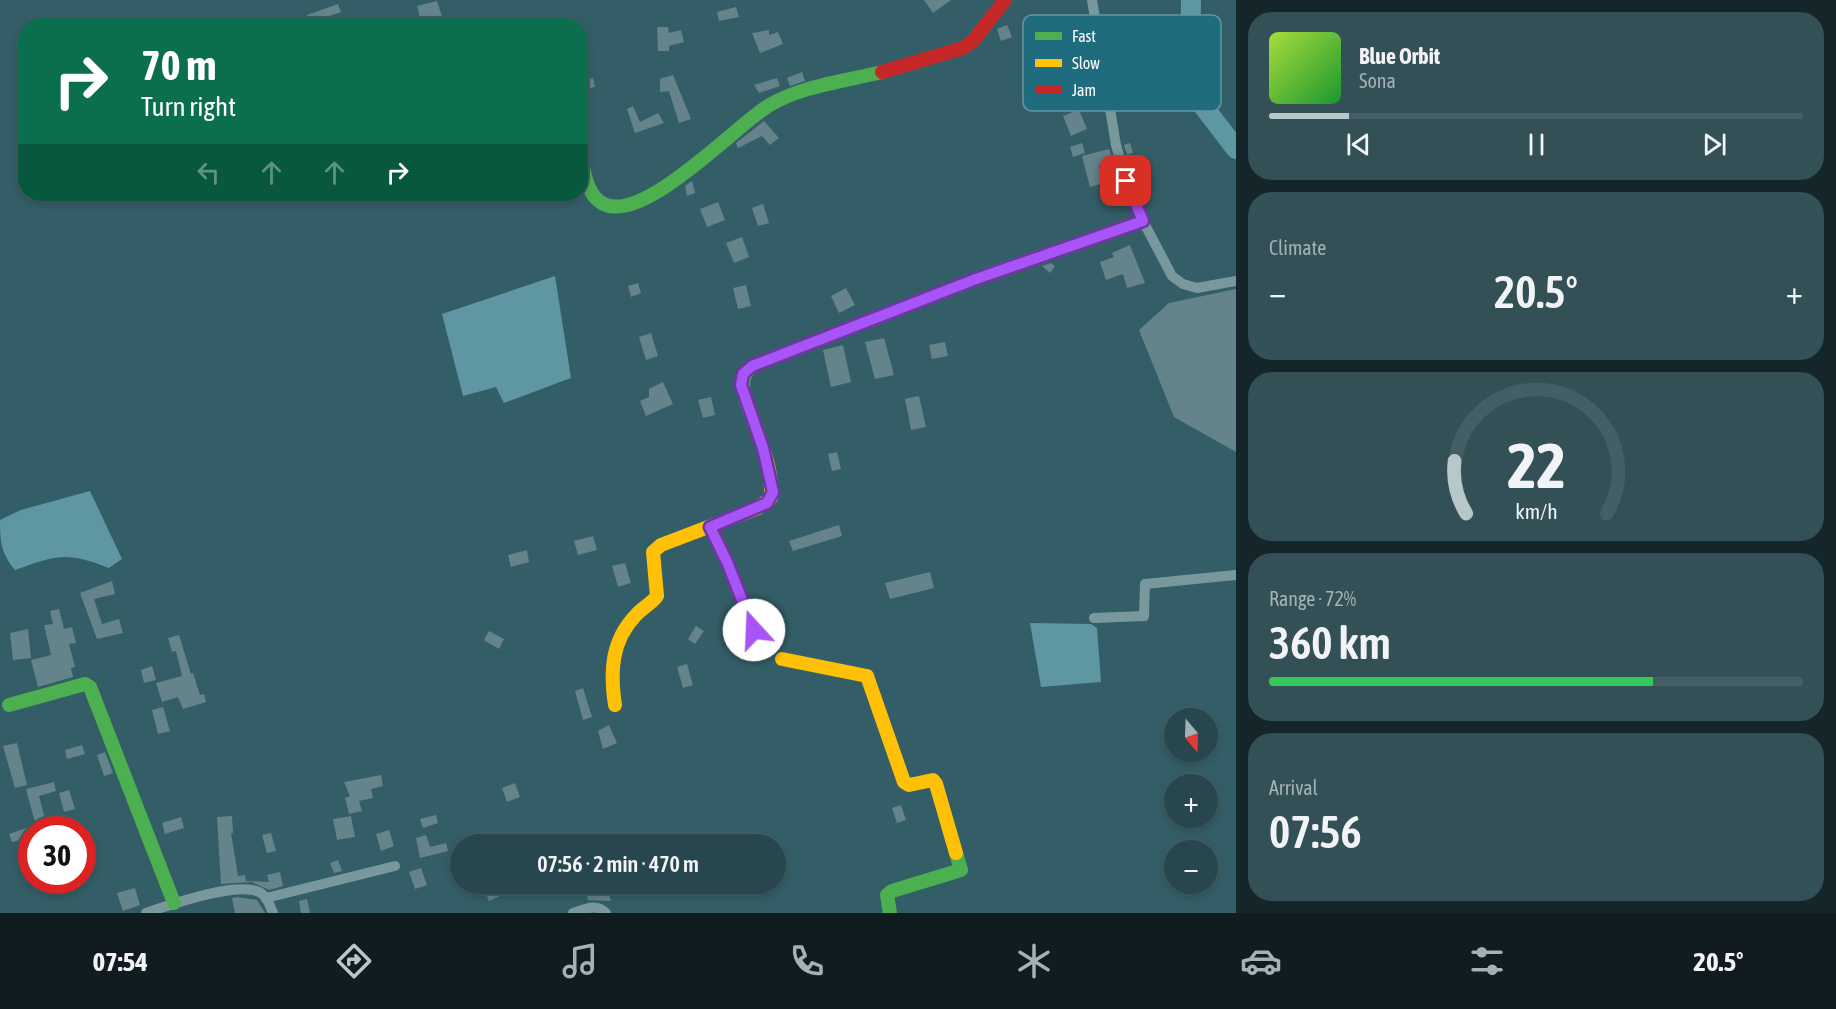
<!DOCTYPE html>
<html lang="en">
<head>
<meta charset="utf-8">
<style>
	body { margin:0; font-family:"Asap Condensed",sans-serif; background:#335057; color:#f1f3f6; height:100vh; display:flex; flex-direction:column; font-size:22px; white-space:nowrap }
	* { box-sizing:border-box; margin:0 }
	p { font-size:20px; color:#a4b1b6 }
	.icon { flex:none; width:33px; height:33px; fill:none; stroke:currentColor; stroke-width:2; stroke-linecap:round; stroke-linejoin:round }
	.map { position:relative; flex:1; overflow:hidden }
	.sheet { display:flex; flex-direction:column; gap:12px; padding:12px; background:#15262a; width:600px }
	.sheet>* { flex:none }
	.top-card { position:absolute; left:18px; top:18px; width:570px; height:183px; border-radius:24px; box-shadow:0 3px 9px #0003,0 0 0 2px #435e65; background:#0b6e4f; color:#fff; overflow:hidden }
	.needle { width:39px; rotate:161deg }
	.controls { position:absolute; left:1164px; top:708px; display:grid; gap:12px }
	.controls a { display:grid; place-items:center; width:54px; height:54px; border-radius:50%; background:#27464d; box-shadow:0 3px 9px #0003,0 0 0 2px #435e65; font-size:30px }
	.speed { position:absolute; left:18px; top:816px; display:flex; gap:12px; font-size:30px; font-weight:700; text-align:center }
	.speed>* { display:grid; place-content:center; width:78px; height:78px; border-radius:50%; background:#27464d; box-shadow:0 3px 9px #0003,0 0 0 2px #435e65; line-height:1 }
	.speed .limit { border:9px solid #d22; background:#fff; color:#111 }
	.pin { position:absolute; display:grid; place-items:center; width:51px; height:51px; color:#fff; margin:-26px; border-radius:12px; box-shadow:0 3px 9px #0006 }
	.me { position:absolute; width:66px; margin:-33px; rotate:340deg; stroke-linejoin:round; filter:drop-shadow(0 0 4px #0008) }
	.turn { display:flex; align-items:center; gap:21px; height:126px; padding:0 24px; font-size:27px }
	.turn .icon { width:78px; height:78px; stroke-width:2.5 }
	.turn b { display:block; font-size:42px; line-height:51px }
	.lanes { display:flex; align-items:center; height:57px; padding:0 24px; background:#0003; justify-content:center; gap:30px; direction:ltr }
	.lanes .off { opacity:.35 }
	.big { font-size:45px; font-weight:600; line-height:1.1 }
	.sheet .card { flex:1; display:flex; flex-direction:column; justify-content:center; gap:9px; min-width:0; padding:0 21px; border-radius:24px; background:#335057 }
	.sheet .dial { align-items:center; gap:0 }
	.dial svg { height:156px; overflow:visible; fill:none; stroke:#435e65; stroke-width:7; stroke-linecap:round; text-anchor:middle }
	.dial text { fill:#f1f3f6; stroke:none }
	.song { display:flex; align-items:center; gap:18px }
	.cover { width:72px; height:72px; border-radius:9px; background:linear-gradient(135deg,hsl(80 70% 55%),hsl(130 70% 35%)) }
	.played { height:6px; border-radius:3px; background:linear-gradient(90deg,#b8c7ca 15%,#435e65 15%) }
	.keys { display:flex; justify-content:space-around; direction:ltr }
	.heat { display:flex; justify-content:space-between; align-items:center; font-size:33px; direction:ltr }
	.charge { height:9px; border-radius:4px; background:linear-gradient(90deg,#34c759 72%,#435e65 0) }
	.trip { position:absolute; left:450px; top:834px; width:336px; height:60px; border-radius:30px; background:#27464d; box-shadow:0 3px 9px #0003,0 0 0 2px #435e65; font-weight:600; line-height:60px; text-align:center }
	.menu { display:flex; height:96px; justify-content:space-around; align-items:center; background:#101c1f; color:#a4b1b6 }
	.menu .icon { width:42px; height:42px }
	.menu .current { color:#b8c7ca }
	.menu b { font-size:27px; color:#f1f3f6 }
	main { display:flex; flex:1; min-height:0 }
	.map>svg:first-child { display:block }
	.water { fill:#5e96a2 }
	.lines { fill:none; stroke-linecap:round; stroke-linejoin:round }
	.river { stroke:#5e96a2; stroke-width:20 }
	.building { fill:#64838a }
	.street { stroke:#79989e; stroke-width:10 }
	.fast { stroke:#4caf50; stroke-width:14 }
	.slow { stroke:#ffc107; stroke-width:14 }
	.jam { stroke:#c62828; stroke-width:14 }
	.route-casing { stroke:#6d37a1; stroke-width:15 }
	.route { stroke:#a855f7; stroke-width:10 }
	.key { fill:#1e6c7d; stroke:#6298a4; stroke-width:1.5 }
	.key-label { font-size:16px; fill:#fff }
</style>
</head>
<body>
<main>
<div class="map">
<svg width="1236" height="913" viewBox="0 0 1236 913">
	<rect width="100%" height="100%" fill="#345e67"/>
	<!-- water -->
	<g class="water">
		<polygon points="555,276 571,378 504,403 496,387 463,396 442,314"/>
		<path d="M90,491L122,559L109,568C67,551 56,555 15,570C1,553 0,542 0,520L21,510Z"/>
		<polygon points="1030,623 1091,624 1097,628 1101,682 1041,687"/>
	</g>
	<g class="lines">
		<!-- river -->
		<polyline class="river" points="1191,0 1190,89 1236,149"/>
	</g>
	<!-- building -->
	<g class="building">
		<polygon points="924,0 951,0 933,13"/>
		<polygon points="437,1 445,26 422,26 417,6"/>
		<polygon points="338,4 341,12 309,23 307,15"/>
		<polygon points="736,7 739,17 719,21 717,12"/>
		<polygon points="1007,25 1012,37 1001,41 997,29"/>
		<polygon points="657,27 668,27 669,33 681,30 684,42 669,46 669,51 658,51"/>
		<polygon points="769,30 769,35 778,32 783,44 760,53 752,33"/>
		<polygon points="802,72 805,81 790,86 787,78"/>
		<polygon points="673,75 691,119 679,123 669,91 660,92 660,79"/>
		<polygon points="593,78 595,87 580,90 580,81"/>
		<polygon points="777,78 780,86 759,93 754,85"/>
		<polygon points="633,106 640,122 658,113 664,123 635,133 627,109"/>
		<polygon points="1079,110 1087,129 1071,136 1063,116"/>
		<polygon points="764,121 779,138 770,145 762,136 738,148 736,143"/>
		<polygon points="1082,143 1085,153 1073,157 1070,147"/>
		<polygon points="1130,143 1133,153 1127,155 1124,145"/>
		<polygon points="1109,149 1113,161 1099,165 1104,183 1090,187 1082,156"/>
		<polygon points="692,181 695,193 687,196 685,186"/>
		<polygon points="718,202 725,220 707,227 700,209"/>
		<polygon points="763,204 769,223 758,226 752,208"/>
		<polygon points="742,237 749,257 734,263 726,243"/>
		<polygon points="1130,245 1145,283 1127,288 1123,274 1106,280 1100,262 1114,257 1112,253"/>
		<polygon points="1051,263 1055,266 1050,273 1042,266"/>
		<polygon points="638,283 641,293 631,297 628,286"/>
		<polygon points="746,285 751,306 738,309 733,288"/>
		<polygon points="846,288 855,305 839,313 831,296"/>
		<polygon points="1236,289 1236,452 1174,417 1139,330 1169,303"/>
		<polygon points="651,333 658,356 646,360 639,337"/>
		<polygon points="884,338 894,375 875,379 865,342"/>
		<polygon points="945,342 948,356 932,359 929,345"/>
		<polygon points="843,345 851,382 831,387 823,350"/>
		<polygon points="663,382 673,404 646,416 640,401 649,397 649,389"/>
		<polygon points="919,396 926,427 911,430 905,399"/>
		<polygon points="711,397 715,415 703,418 698,400"/>
		<polygon points="837,452 841,469 832,471 828,454"/>
		<polygon points="839,525 842,536 793,551 789,541"/>
		<polygon points="593,536 597,550 578,555 574,541"/>
		<polygon points="527,550 529,562 511,567 508,555"/>
		<polygon points="625,563 631,583 618,587 612,566"/>
		<polygon points="930,572 934,588 890,599 885,583"/>
		<polygon points="112,581 115,594 94,599 102,624 119,619 123,633 97,639 80,593"/>
		<polygon points="59,609 64,629 72,627 76,643 69,644 75,667 71,668 73,677 38,687 31,660 51,655 44,625 53,624 50,611"/>
		<polygon points="696,626 704,631 695,644 688,639"/>
		<polygon points="28,629 31,658 13,660 10,633"/>
		<polygon points="489,631 504,639 499,649 484,640"/>
		<polygon points="179,635 191,674 193,673 200,695 204,694 206,702 183,709 178,697 162,702 156,683 182,676 176,651 172,652 168,638"/>
		<polygon points="687,664 693,685 683,688 677,667"/>
		<polygon points="152,666 156,680 144,683 141,670"/>
		<polygon points="583,688 592,717 583,720 575,691"/>
		<polygon points="163,707 170,731 158,734 152,710"/>
		<polygon points="609,725 617,743 603,749 598,731"/>
		<polygon points="17,743 27,785 15,788 3,746"/>
		<polygon points="82,745 85,754 67,759 65,750"/>
		<polygon points="105,752 113,773 104,776 97,755"/>
		<polygon points="381,775 383,786 371,789 373,798 359,801 362,811 349,814 345,798 350,796 344,782"/>
		<polygon points="54,782 56,791 39,796 48,830 37,830 26,789"/>
		<polygon points="515,783 520,797 507,802 502,788"/>
		<polygon points="69,790 75,809 64,812 59,793"/>
		<polygon points="901,805 906,820 897,823 892,808"/>
		<polygon points="436,815 438,823 423,828 420,819"/>
		<polygon points="232,816 233,833 231,833 238,876 245,875 246,881 269,882 267,875 280,872 283,886 269,890 251,882 221,884 217,817"/>
		<polygon points="351,816 355,837 337,840 333,819"/>
		<polygon points="181,817 184,828 165,834 162,823"/>
		<polygon points="32,826 32,851 24,853 20,840 12,842 9,834"/>
		<polygon points="389,830 394,846 381,851 376,834"/>
		<polygon points="271,833 276,851 267,853 262,835"/>
		<polygon points="426,835 430,847 446,843 448,851 420,858 416,838"/>
		<polygon points="338,860 342,871 334,873 330,863"/>
		<polygon points="421,868 427,885 415,889 409,872"/>
		<polygon points="482,884 495,884 500,896 489,901"/>
		<polygon points="135,888 140,905 123,911 117,893"/>
		<polygon points="608,891 611,901 588,900 587,896"/>
		<polygon points="237,897 257,900 265,913 235,913 232,898"/>
		<polygon points="307,899 310,913 301,913 299,901"/>
	</g>
	<g class="lines">
		<!-- street -->
		<g class="street">
			<polyline points="1092,0 1116,145 1126,181 1143,221 1172,276 1183,284 1197,288 1236,281"/>
			<polyline points="710,527 727,562 762,651"/>
			<polyline points="1094,618 1144,616 1145,584 1236,575"/>
			<polyline points="266,898 395,866"/>
			<path d="M146,913C169,905 239,880 261,893C268,898 270,906 273,913"/>
			<path d="M573,913C585,909 596,903 606,913"/>
		</g>
		<!-- fast -->
		<g class="fast">
			<path d="M580,155C584,169 586,191 599,201C637,232 736,125 768,106C801,86 845,81 882,72"/>
			<path d="M754,423C747,402 734,382 752,366L992,273L1143,221"/>
			<polyline points="9,705 85,684 90,687 174,903"/>
			<polyline points="890,913 887,895 892,891 961,870 956,853"/>
		</g>
		<!-- slow -->
		<g class="slow">
			<polyline points="782,659 867,676 904,782 909,785 933,780 936,784 956,853"/>
			<path d="M615,705C610,672 611,641 636,615C642,608 651,604 657,596L653,552L661,545L758,508L771,498C773,472 763,447 754,423"/>
		</g>
		<!-- jam -->
		<polyline class="jam" points="882,72 963,48 973,41 1005,0"/>
	</g>
	<g class="lines">
		<!-- route casing -->
		<g class="route-casing">
			<polyline id="route" points="754,630 727,562 710,527 767,503 773,492 763,448 741,385 743,374 752,366 976,279 1143,221 1126,181"/>
		</g>
		<!-- route -->
		<use href="#route" class="route"/>
	</g>
	<!-- legend -->
	<rect x="1023" y="15" width="198" height="96" rx="9" class="key"/>
	<rect x="1035" y="32" width="27" height="8" fill="#4caf50"/>
	<rect x="1035" y="59" width="27" height="8" fill="#ffc107"/>
	<rect x="1035" y="86" width="27" height="8" fill="#c62828"/>
	<g class="key-label">
		<text x="1072" y="42">Fast</text>
		<text x="1072" y="69">Slow</text>
		<text x="1072" y="96">Jam</text>
	</g>
</svg>
<div class="controls">
<a><svg class="needle" viewBox="-14 -14 28 28"><path d="M0-13l5 13h-10z" fill="#e53935"/><path d="M0 13l5-13h-10z" fill="#a4b1b6"/></svg></a>
<a>+</a>
<a>−</a>
</div>
<div class="speed"><div class="limit">30</div></div>
<div class="pin" style="left:1126px;top:181px;background:#d93025"><svg class="icon" aria-label="arrive" viewBox="0 0 24 24"><path d="M6 21V4h12l-3 4 3 4H6"/></svg></div>
<svg class="me" style="left:754px;top:630px" viewBox="-20 -20 40 40"><circle r="19" fill="#fff"/><path d="M0-13L10 11 0 6-10 11z" fill="#a855f7"/></svg>
<div class="trip">07:56 · 2 min · 470 m</div>
<div class="top-card">
<div class="turn"><svg class="icon" aria-label="right" viewBox="0 0 24 24"><path d="M7 20v-9h11M14 6l5 5-5 5"/></svg><div><b>70 m</b>Turn right</div></div>
<div class="lanes"><svg class="icon off" aria-label="left" viewBox="0 0 24 24"><path d="M17 20v-9H6M10 6l-5 5 5 5"/></svg><svg class="icon off" aria-label="ahead" viewBox="0 0 24 24"><path d="M12 20V5M6 11l6-6 6 6"/></svg><svg class="icon off" aria-label="ahead" viewBox="0 0 24 24"><path d="M12 20V5M6 11l6-6 6 6"/></svg><svg class="icon" aria-label="right" viewBox="0 0 24 24"><path d="M7 20v-9h11M14 6l5 5-5 5"/></svg></div>
</div>
</div>
<section class="sheet">
<div class="card">
<div class="song"><i class="cover"></i><div><b>Blue Orbit</b><p>Sona</p></div></div>
<div class="played"></div>
<div class="keys"><svg class="icon" aria-label="previous" viewBox="0 0 24 24"><path d="M18 5L8 12l10 7zM5 5v14"/></svg><svg class="icon" aria-label="pause" viewBox="0 0 24 24"><path d="M8 5v14M16 5v14"/></svg><svg class="icon" aria-label="next" viewBox="0 0 24 24"><path d="M6 5l10 7-10 7zM19 5v14"/></svg></div>
</div>
<div class="card"><p>Climate</p>
<div class="heat"><a>−</a><b class="big">20.5°</b><a>+</a></div>
</div>
<div class="card dial"><svg viewBox="0 0 100 80">
<path d="M14 69A42 42 0 1 1 86 69"/>
<path d="M14 69A42 42 0 0 1 8 42" stroke="#b8c7ca"/>
<text x="50" y="56" font-size="32" font-weight="700">22</text>
<text x="50" y="72" font-size="11">km/h</text>
</svg></div>
<div class="card"><p>Range · 72%</p><b class="big">360 km</b><div class="charge"></div></div>
<div class="card"><p>Arrival</p><b class="big">07:56</b></div>
</section>
</main>
<nav class="menu">
<b>07:54</b>
<svg class="icon current" aria-label="directions" viewBox="0 0 24 24"><path d="M12 3l9 9-9 9-9-9zM9 14v-3h6M13 9l2 2-2 2"/></svg>
<svg class="icon" aria-label="music" viewBox="0 0 24 24"><path d="M9 18V5l10-2v13"/><circle cx="6" cy="18" r="3"/><circle cx="16" cy="16" r="3"/></svg>
<svg class="icon" aria-label="phone" viewBox="0 0 24 24"><path d="M5 4h4l2 5-3 2q2 4 5 5l2-3 5 2v4C11 20 4 13 5 4z"/></svg>
<svg class="icon" aria-label="climate" viewBox="0 0 24 24"><path d="M12 3v18M4 7l16 10M4 17L20 7"/></svg>
<svg class="icon" aria-label="car" viewBox="0 0 24 24"><path d="M5 17H2v-5l4-1 3-4h7l3 4 3 1v5h-3M9 17h6M6 11h13"/><circle cx="7" cy="17" r="2"/><circle cx="17" cy="17" r="2"/></svg>
<svg class="icon" aria-label="filters" viewBox="0 0 24 24"><path d="M4 7h16M4 17h16"/><circle cx="9" cy="7" r="2"/><circle cx="15" cy="17" r="2"/></svg>
<b>20.5°</b>
</nav>
</body>
</html>
